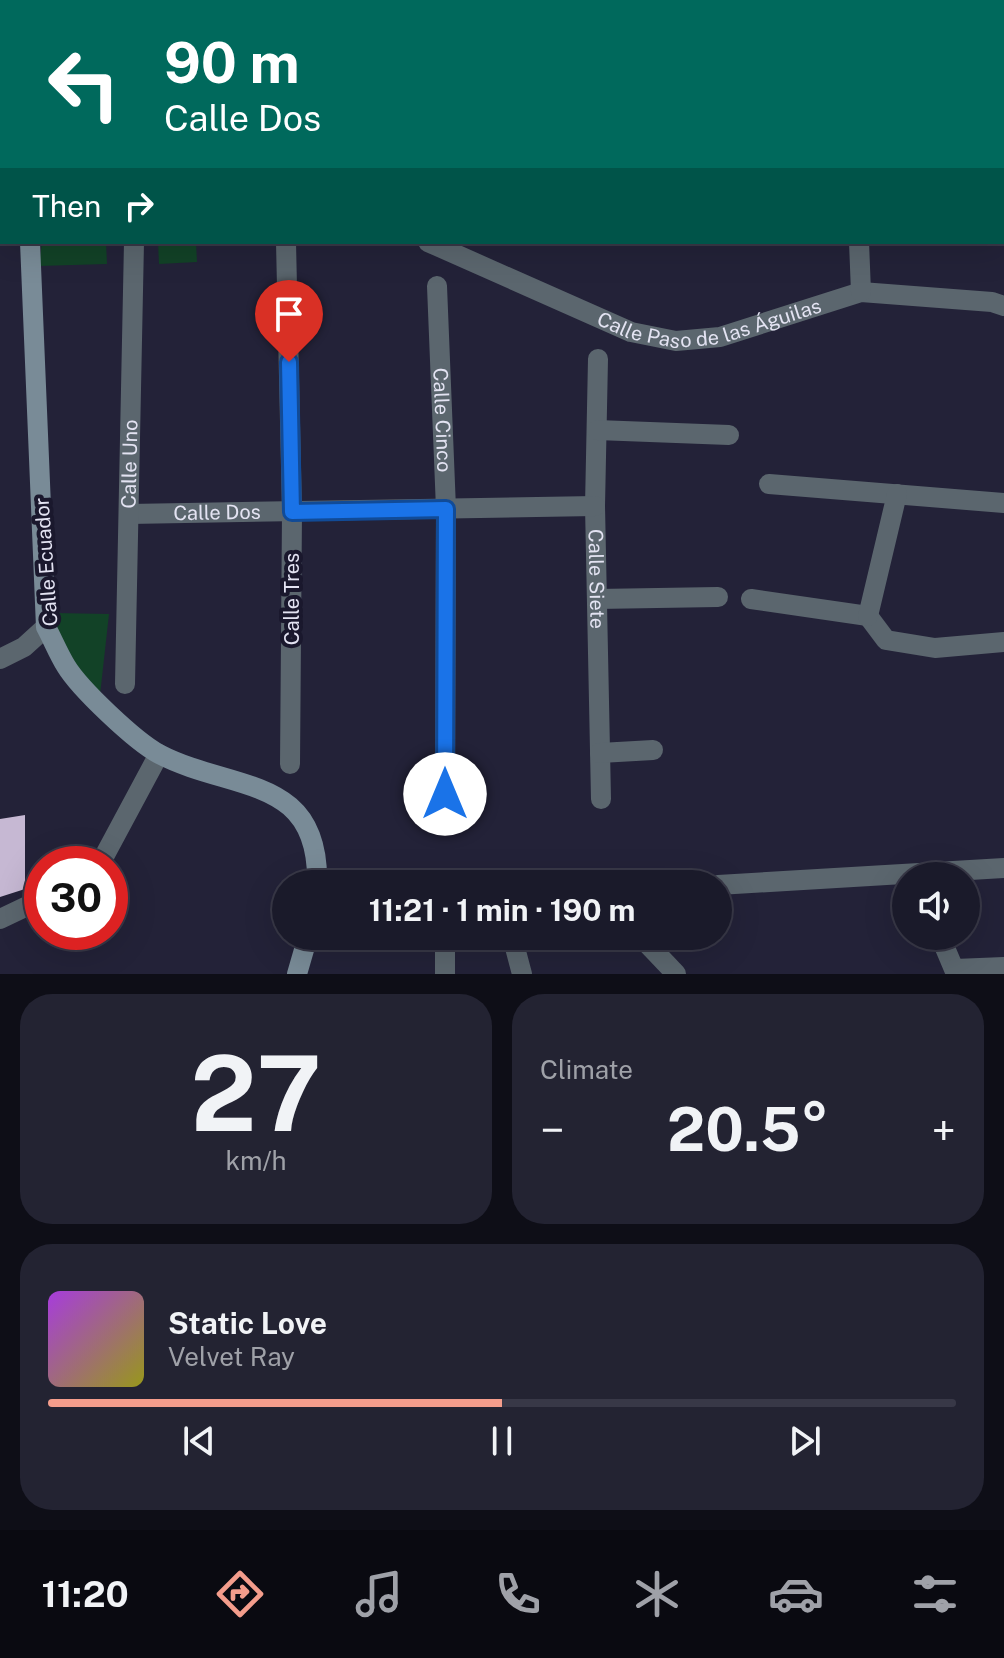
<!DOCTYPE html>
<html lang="en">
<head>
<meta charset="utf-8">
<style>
	body { margin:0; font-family:"Public Sans",sans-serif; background:#232332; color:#f1f3f6; height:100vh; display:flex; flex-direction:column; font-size:30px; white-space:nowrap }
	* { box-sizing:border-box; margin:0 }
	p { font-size:26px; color:#9fa1a8 }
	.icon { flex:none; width:44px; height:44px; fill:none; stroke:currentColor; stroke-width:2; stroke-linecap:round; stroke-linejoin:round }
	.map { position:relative; height:974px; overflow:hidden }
	.drawer { display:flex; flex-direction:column; gap:20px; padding:20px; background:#0e0e17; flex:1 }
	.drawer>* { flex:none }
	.top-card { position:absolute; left:0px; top:0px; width:1004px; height:244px; box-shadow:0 8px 32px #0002,0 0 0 2px #383847; background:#00695c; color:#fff; overflow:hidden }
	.buttons { position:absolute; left:892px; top:862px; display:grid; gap:16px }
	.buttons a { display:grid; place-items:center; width:88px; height:88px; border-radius:50%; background:#1a1a2a; box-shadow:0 8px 32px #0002,0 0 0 2px #383847; font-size:40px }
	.speed { position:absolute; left:24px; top:846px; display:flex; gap:16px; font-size:40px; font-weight:700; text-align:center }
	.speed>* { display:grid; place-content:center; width:104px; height:104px; border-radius:50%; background:#1a1a2a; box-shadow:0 8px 32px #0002,0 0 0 2px #383847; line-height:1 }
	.speed .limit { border:12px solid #d22; background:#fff; color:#111 }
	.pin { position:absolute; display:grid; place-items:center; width:68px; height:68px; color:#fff; margin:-82px -34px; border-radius:50% 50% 50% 0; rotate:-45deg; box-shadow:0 0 8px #0007 }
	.pin .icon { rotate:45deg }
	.me { position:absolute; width:88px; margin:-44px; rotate:0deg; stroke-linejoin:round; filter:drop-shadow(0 0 6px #0008) }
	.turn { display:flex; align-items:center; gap:28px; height:168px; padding:0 32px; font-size:36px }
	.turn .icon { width:104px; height:104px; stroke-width:2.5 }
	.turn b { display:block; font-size:56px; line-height:68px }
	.then { display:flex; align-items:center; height:76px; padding:0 32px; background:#0003; gap:16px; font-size:30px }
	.big { font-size:60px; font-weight:700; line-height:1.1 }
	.drawer .card { flex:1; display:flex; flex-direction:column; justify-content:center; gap:12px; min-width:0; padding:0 28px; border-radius:32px; background:#232332 }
	.drawer .dial { align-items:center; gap:0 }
	.dial b { font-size:104px; line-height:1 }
	.song { display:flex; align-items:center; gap:24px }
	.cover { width:96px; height:96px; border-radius:12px; background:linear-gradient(135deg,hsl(280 70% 55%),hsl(60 70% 35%)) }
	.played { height:8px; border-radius:4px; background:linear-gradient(90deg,#f49d8c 50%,#383847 50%) }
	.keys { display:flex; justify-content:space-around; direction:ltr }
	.heat { display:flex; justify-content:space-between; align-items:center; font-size:44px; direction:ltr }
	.drawer .tiles { flex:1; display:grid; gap:20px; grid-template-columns:1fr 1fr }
	.card:last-child { grid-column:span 2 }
	.trip { position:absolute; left:272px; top:870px; width:460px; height:80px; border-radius:40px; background:#1a1a2a; box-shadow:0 8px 32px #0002,0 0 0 2px #383847; font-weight:700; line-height:80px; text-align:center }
	.tab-bar { display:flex; height:128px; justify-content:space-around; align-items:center; background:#0a0a11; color:#9fa1a8 }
	.tab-bar .icon { width:56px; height:56px }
	.tab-bar .on { color:#f49d8c }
	.tab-bar b { font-size:36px; color:#f1f3f6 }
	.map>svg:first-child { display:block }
	.green { fill:#124227 }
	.building { fill:#c6b8d3 }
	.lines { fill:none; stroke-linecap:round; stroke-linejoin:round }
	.street { stroke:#5b666e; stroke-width:20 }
	.secondary { stroke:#798b97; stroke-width:20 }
	.route-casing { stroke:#114b97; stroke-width:20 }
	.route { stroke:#1a73e8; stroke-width:14 }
	.labels { text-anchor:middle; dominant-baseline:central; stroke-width:8; stroke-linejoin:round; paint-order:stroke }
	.street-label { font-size:20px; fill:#e3e3f2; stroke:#1a182d }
</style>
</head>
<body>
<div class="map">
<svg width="1004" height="974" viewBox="0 0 1004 974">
	<rect width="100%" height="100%" fill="#232238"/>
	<!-- green -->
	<g class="green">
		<polygon points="378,0 782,0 782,2 381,2"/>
		<polygon points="42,242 106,242 107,264 39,266"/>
		<polygon points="158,242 196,242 197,262 159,264"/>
		<path d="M53,613L109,614L100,695C78,672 51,647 53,613Z"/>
	</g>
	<!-- building -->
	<polygon class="building" points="25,815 25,889 0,897 0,819"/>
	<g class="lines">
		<!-- street -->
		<g class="street">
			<polyline points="119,2 121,0"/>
			<polyline points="896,2 896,0"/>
			<polyline points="0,79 2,80"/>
			<polyline points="0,125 2,123"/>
			<polyline points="286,242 292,512 290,764"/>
			<path id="s1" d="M428,242L631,332L676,341L720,337L861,292L992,302L1004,306"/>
			<polyline points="859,242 861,292"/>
			<path id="s2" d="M437,286L446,509L445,794"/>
			<path id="s3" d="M598,359L595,506L601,799"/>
			<polyline points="597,430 729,435"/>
			<polyline points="769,484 1004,503"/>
			<path id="s4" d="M129,514L595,506"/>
			<polyline points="597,599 718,597"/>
			<polyline points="751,599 868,616"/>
			<polyline points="868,616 886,640 935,648 1004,642"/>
			<polyline points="868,616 897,494"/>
			<polyline points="0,659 24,647 46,627"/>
			<path id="s5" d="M125,684L134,242"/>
			<polyline points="600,753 653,750"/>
			<polyline points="100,864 159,754"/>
			<polyline points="718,885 1004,868"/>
			<polyline points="0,919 42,899"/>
			<path d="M425,936C457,942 496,945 527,936"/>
			<polyline points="640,936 676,974"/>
			<polyline points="940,936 956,974"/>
			<polyline points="513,940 522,974"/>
			<polyline points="955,969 1004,967"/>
			<polyline points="445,974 445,940"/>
		</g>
		<!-- secondary -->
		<g class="secondary">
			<polyline points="0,92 2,97"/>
			<path d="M30,242L46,627C53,640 58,653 66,666C80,689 135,741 159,754C232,792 320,774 317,884"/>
			<polyline points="297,974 308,936"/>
		</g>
	</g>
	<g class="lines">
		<!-- route casing -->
		<g class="route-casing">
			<polyline id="route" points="289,362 292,512 446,509 445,794"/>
		</g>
		<!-- route -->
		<use href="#route" class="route"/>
	</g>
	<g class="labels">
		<!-- street labels -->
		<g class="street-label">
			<text stroke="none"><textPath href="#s1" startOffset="302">Calle Paso de las Águilas</textPath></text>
			<text stroke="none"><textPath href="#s2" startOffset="134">Calle Cinco</textPath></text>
			<text stroke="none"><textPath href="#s5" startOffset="220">Calle Uno</textPath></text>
			<text stroke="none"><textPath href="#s4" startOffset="88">Calle Dos</textPath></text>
			<text transform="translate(46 562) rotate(-94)">Calle Ecuador</text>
			<text stroke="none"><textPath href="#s3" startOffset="220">Calle Siete</textPath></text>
			<text transform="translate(292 599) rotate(-90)">Calle Tres</text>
		</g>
	</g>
</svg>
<div class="buttons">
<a><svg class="icon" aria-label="sound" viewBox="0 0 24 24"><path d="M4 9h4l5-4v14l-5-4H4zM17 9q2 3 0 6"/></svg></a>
</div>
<div class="speed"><div class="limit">30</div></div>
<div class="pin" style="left:289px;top:362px;background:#d93025"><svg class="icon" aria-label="arrive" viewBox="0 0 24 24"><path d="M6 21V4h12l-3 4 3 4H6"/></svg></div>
<svg class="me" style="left:445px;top:794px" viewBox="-20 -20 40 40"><circle r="19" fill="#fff"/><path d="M0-13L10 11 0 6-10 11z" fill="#1a73e8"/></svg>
<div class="trip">11:21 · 1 min · 190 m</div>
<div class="top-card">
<div class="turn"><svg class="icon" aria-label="left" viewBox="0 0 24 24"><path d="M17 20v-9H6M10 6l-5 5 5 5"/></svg><div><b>90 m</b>Calle Dos</div></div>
<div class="then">Then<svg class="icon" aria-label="right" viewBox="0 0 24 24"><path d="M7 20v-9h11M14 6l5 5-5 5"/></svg></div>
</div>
</div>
<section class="drawer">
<div class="tiles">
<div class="card dial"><b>27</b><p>km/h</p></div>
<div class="card"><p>Climate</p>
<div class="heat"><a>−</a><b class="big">20.5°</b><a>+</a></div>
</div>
<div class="card">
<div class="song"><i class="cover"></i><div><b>Static Love</b><p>Velvet Ray</p></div></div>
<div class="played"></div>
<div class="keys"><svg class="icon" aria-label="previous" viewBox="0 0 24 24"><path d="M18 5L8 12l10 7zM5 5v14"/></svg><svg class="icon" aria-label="pause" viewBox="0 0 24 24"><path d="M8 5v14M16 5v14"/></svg><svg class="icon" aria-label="next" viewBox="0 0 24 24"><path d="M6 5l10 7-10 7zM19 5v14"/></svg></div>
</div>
</div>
</section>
<nav class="tab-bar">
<b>11:20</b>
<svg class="icon on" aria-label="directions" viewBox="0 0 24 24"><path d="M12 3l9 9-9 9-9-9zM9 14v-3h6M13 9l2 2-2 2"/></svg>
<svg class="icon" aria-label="music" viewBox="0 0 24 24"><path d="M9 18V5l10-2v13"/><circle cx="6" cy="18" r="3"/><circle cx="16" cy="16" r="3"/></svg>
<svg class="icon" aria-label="phone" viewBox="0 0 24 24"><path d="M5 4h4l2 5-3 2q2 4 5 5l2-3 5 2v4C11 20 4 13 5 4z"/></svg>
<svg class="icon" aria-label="climate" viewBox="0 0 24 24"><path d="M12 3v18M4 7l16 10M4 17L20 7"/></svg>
<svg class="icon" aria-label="car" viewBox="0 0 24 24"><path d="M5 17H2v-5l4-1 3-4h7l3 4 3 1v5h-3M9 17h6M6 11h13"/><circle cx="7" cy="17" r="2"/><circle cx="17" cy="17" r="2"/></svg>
<svg class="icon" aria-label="filters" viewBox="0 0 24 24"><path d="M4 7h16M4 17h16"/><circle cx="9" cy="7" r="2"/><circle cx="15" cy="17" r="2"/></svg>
</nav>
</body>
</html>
